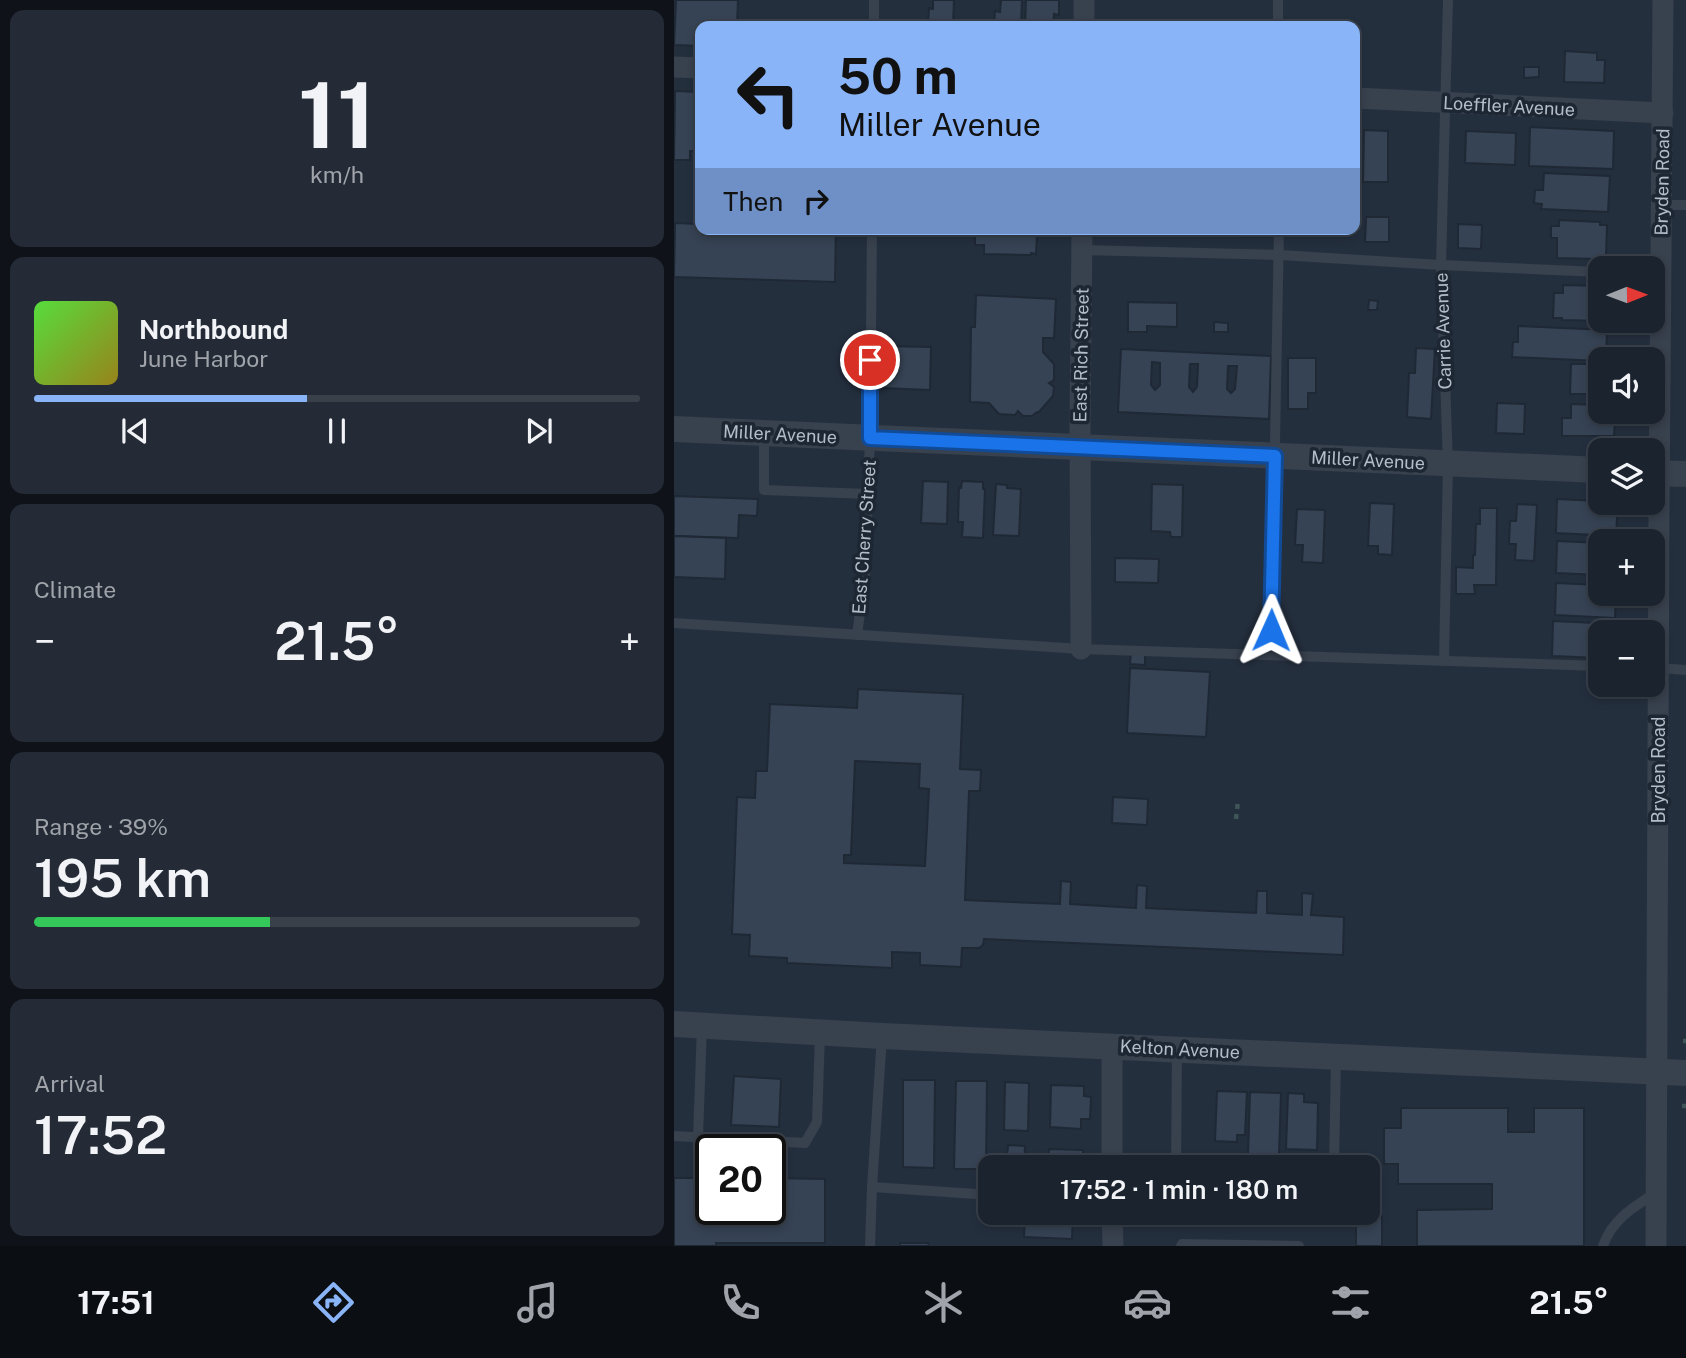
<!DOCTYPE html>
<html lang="en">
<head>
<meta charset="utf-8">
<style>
	body { margin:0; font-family:"Public Sans",sans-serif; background:#242b36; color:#f1f3f6; height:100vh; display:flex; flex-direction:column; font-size:26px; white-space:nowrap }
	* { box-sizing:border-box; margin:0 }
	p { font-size:23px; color:#a0a4aa }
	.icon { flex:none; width:38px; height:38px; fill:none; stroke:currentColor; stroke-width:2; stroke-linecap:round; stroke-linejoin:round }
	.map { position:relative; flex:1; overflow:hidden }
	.panel { display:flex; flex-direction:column; gap:10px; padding:10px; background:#0f1319; width:674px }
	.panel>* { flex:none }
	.top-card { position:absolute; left:21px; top:21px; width:665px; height:214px; border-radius:14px; box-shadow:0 4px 10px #0003,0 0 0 2px #39404a; background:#8ab4f8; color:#111; overflow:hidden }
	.needle { width:46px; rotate:89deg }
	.buttons { position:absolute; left:914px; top:256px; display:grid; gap:14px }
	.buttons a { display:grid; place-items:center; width:77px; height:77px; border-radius:14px; background:#1b232e; box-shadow:0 4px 10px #0003,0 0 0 2px #39404a; font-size:35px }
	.speed { position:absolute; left:21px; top:1134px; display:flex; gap:14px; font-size:35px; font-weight:700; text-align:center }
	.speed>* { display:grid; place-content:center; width:91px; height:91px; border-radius:50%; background:#1b232e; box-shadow:0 4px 10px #0003,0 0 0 2px #39404a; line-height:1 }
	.speed .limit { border:4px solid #111; border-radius:10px; background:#fff; color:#111 }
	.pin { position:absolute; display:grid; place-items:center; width:60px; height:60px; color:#fff; margin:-30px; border:4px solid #fff; border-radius:50%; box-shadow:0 2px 7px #0007 }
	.me { position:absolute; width:77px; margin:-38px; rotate:1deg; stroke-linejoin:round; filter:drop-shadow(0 0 5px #0008) }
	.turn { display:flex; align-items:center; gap:24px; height:147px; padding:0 28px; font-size:32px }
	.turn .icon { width:91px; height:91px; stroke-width:2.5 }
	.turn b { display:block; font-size:49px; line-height:60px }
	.then { display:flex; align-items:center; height:66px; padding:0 28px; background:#0003; gap:14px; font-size:26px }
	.big { font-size:52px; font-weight:600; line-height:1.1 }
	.panel .tile { flex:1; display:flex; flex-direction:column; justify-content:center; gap:10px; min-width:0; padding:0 24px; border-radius:14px; background:#242b36 }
	.panel .dial { align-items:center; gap:0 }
	.dial b { font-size:91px; line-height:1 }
	.song { display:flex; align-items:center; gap:21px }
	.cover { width:84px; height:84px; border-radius:10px; background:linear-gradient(135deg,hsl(110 70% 55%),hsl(50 70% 35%)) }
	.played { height:7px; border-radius:4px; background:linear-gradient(90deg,#8ab4f8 45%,#39404a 45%) }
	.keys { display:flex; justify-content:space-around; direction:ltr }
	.heat { display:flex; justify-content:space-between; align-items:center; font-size:38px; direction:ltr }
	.charge { height:10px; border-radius:5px; background:linear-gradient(90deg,#34c759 39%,#39404a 0) }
	.trip { position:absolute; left:304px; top:1155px; width:402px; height:70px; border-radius:14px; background:#1b232e; box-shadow:0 4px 10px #0003,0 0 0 2px #39404a; font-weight:600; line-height:70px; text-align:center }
	.tab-bar { display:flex; height:112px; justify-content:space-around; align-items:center; background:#0b0e12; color:#a0a4aa }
	.tab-bar .icon { width:49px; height:49px }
	.tab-bar .current { color:#8ab4f8 }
	.tab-bar b { font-size:32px; color:#f1f3f6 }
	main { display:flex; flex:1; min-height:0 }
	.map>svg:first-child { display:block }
	.building { fill:#364354; stroke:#1f2835; stroke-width:2; fill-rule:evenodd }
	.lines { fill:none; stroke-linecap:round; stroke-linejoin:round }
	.path { stroke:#3f5557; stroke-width:4.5; stroke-dasharray:5 5; stroke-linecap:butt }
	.service { stroke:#38414e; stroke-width:10 }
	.minor { stroke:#38414e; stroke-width:21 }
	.tertiary { stroke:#38414e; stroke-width:26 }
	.route-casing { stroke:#114b97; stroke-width:18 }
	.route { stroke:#1a73e8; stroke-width:12 }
	.labels { text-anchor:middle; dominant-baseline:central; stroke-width:7; stroke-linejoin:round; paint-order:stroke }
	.street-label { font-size:18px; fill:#b4bcc9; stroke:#1d2633 }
</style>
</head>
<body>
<main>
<section class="panel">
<div class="tile dial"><b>11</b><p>km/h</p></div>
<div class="tile">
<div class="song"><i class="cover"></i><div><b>Northbound</b><p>June Harbor</p></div></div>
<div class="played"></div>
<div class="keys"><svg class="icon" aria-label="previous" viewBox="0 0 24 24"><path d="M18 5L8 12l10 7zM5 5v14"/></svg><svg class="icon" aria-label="pause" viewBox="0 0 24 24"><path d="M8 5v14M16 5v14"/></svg><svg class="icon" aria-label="next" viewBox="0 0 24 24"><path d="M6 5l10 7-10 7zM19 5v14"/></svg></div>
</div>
<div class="tile"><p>Climate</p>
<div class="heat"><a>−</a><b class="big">21.5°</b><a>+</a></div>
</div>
<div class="tile"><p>Range · 39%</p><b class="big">195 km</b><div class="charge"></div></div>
<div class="tile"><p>Arrival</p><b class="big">17:52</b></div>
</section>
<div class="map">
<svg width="1013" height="1246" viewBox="0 0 1013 1246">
	<rect width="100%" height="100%" fill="#242f3e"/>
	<!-- building -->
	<g class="building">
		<polygon points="2,0 64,0 63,26 26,26 26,46 0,45"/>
		<polygon points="259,0 280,0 279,26 254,26 255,8 259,9"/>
		<polygon points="327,0 348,0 347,26 320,26 321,11 326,12"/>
		<polygon points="352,0 385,0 385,15 380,14 379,26 351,26"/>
		<polygon points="445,21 599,24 599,26 445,26"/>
		<polygon points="891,51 923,53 923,60 931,60 930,83 890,82"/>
		<polygon points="850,67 865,67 865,77 850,78"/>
		<polygon points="1,91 26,92 26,151 16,151 16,160 0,160"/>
		<polygon points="856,127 940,131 939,169 855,166"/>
		<polygon points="690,130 714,131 714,182 689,182"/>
		<polygon points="792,131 842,133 841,165 791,163"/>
		<polygon points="870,173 936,176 934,212 867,209 868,204 860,203 861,190 869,190"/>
		<polygon points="692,217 715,217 715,242 691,242"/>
		<polygon points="885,220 926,222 926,225 933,225 932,257 924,257 923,259 883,258 883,238 877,238 877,226 885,226"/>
		<polygon points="1,223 26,224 26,229 162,229 161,282 0,277"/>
		<polygon points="784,224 808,225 807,249 784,248"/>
		<rect x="567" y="229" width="31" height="8"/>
		<polygon points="301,231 363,233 362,254 357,253 357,255 310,254 310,245 301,245"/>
		<polygon points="889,285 926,286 926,320 930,321 888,320 888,318 879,318 880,293 889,293"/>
		<polygon points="302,295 382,299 380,338 369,338 369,352 380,364 380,380 375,383 380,387 379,396 364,413 363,412 358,416 349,416 344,411 341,415 325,414 315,403 296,402 297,327 301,327"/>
		<polygon points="695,300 704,301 703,310 694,310"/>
		<polygon points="454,302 503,303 503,327 473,326 473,332 454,332"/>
		<polygon points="540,322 554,323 554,332 540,332"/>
		<polygon points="844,326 933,330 932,359 926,359 926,361 838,357 839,342 844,342"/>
		<polygon points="209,346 257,347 256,390 208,388"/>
		<polygon points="742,348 761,349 757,419 733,417 735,373 741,373"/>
		<path d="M447,349L597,356L595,419L444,412ZM478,362L486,363V385L481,390L477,385ZM516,364H524L523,387L519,392L515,387ZM554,366H563L561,389L557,393L553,389Z"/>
		<polygon points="614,358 642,358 642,393 634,393 634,409 614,409"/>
		<polygon points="897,364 926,364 926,394 896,394"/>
		<polygon points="823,403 851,404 850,434 822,433"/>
		<polygon points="897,404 926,405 926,411 934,411 934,419 941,419 940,436 888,436 888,418 897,418"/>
		<polygon points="249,481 274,482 273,524 247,523"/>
		<polygon points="288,481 309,482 309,489 311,489 309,538 288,537 289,522 284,522 285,487 287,488"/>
		<polygon points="322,484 333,485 333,488 347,489 345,536 319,535"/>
		<polygon points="478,484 509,485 508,537 497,537 496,532 477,531"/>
		<polygon points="0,496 84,499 83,516 65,515 64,538 0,536"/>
		<polygon points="883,499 944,502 942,536 882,533"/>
		<polygon points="696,503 720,504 718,555 704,554 704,546 694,546"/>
		<polygon points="843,504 863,505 860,561 841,560 842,544 835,544 836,521 842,521"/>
		<polygon points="806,508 823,508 822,585 800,585 801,594 782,594 782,567 799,568 799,555 801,555 802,524 806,524"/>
		<polygon points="623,509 651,510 649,563 628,562 629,545 621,545"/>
		<polygon points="0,536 52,538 51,579 0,577"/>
		<polygon points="883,541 926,543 926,575 882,573"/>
		<polygon points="441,558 485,559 484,583 441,582"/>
		<polygon points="882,583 926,585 926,593 942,593 941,618 881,615"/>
		<polygon points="879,621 943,624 943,632 926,632 926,658 878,656"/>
		<polygon points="457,652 471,652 471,665 456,664"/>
		<polygon points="456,668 536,672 532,737 453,733"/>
		<path d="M184,689L289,694L286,769L307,770L306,791H295L291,900L386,904L387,881L397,882L396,904L462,908L463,885L473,886L472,908L582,913L583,891H593V913L628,915V893L639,894L637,915L670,917L669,955L310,939L309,945L305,948H288L287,967L246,965V953L218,952V968L113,963V958L75,956L76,935L58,934L63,797L81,798L82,771H93L96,704L183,708ZM181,761L246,764L245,788L255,789L251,866L170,863V855H177Z"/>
		<polygon points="439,797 474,799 473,825 438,823"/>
		<polygon points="60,1076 107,1079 105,1127 57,1125"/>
		<polygon points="229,1080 261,1080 260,1168 229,1167"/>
		<polygon points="282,1081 313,1081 312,1169 280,1169"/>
		<polygon points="331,1082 355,1083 354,1131 330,1130"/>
		<polygon points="377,1085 410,1086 410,1096 417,1097 416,1119 407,1119 407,1129 376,1127"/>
		<polygon points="543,1091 573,1092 571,1135 563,1135 563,1142 541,1141"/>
		<polygon points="576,1092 607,1093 605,1155 574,1154"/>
		<polygon points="614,1093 630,1094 630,1102 644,1103 643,1150 612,1149"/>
		<polygon points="727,1108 834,1108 834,1132 860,1132 860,1108 910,1108 910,1246 743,1246 743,1210 818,1209 818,1184 724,1184 724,1164 710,1164 710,1128 727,1128"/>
		<polygon points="334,1145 351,1146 350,1167 332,1167"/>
		<polygon points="375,1149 409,1150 409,1167 374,1167"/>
		<polygon points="0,1178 37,1178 37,1209 96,1209 96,1178 151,1179 151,1243 42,1243 42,1246 0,1246"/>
		<polygon points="351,1213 399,1213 398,1239 350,1237"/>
		<polygon points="708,1217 708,1246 682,1246 682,1218"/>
		<polygon points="226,1243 254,1243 255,1246 226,1246"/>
	</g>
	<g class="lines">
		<!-- path -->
		<g class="path">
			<polyline points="1012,507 1013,507"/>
			<polyline points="562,819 564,801"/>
			<polyline points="1009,1041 1013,1041"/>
			<polyline points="1008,1106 1013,1106"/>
		</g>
		<!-- service -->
		<g class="service">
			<polyline points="200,26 200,0"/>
			<polyline points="604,26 604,0"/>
			<polyline points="988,205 1013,205"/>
			<polyline points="408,250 606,255 767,265 926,272"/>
			<polyline points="90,433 90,490 194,494"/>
			<polyline points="0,623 407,649 926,666"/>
			<polyline points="183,635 191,576 196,438 198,229"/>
			<polyline points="597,655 605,229"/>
			<polyline points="770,661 774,464 767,265 774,0"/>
			<polyline points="984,668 1013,670"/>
			<polyline points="0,1136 131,1143 143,1122 146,1033"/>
			<polyline points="24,1137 28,1026"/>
			<polyline points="502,1167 503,1049"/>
			<polyline points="660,1167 662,1057"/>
			<polyline points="198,1187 317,1195"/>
			<polyline points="196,1246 198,1187 208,1036"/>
			<polyline points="507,1246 508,1244 625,1246"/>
			<path d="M929,1246C938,1219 960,1207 983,1192"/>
		</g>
		<!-- minor -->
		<g class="minor">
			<polyline points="410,26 410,0"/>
			<polyline points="0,67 26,68"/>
			<polyline points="681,98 989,113"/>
			<polyline points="407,649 406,425 408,229"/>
			<polyline points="438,1167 438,1046"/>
			<polyline points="438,1213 439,1246"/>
			<polyline points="982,1246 985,507 989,0"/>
		</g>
		<!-- tertiary -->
		<g class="tertiary">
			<polyline points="0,429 926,470"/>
			<polyline points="978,473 1013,474"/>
			<polyline points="0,1024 208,1036 1013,1073"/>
		</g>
	</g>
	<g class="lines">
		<!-- route casing -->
		<g class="route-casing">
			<polyline id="route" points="196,360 196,438 601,456 597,630"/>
		</g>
		<!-- route -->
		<use href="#route" class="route"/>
	</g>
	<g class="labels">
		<!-- street labels -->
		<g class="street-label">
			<text transform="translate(835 106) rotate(3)">Loeffler Avenue</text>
			<text transform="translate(988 182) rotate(-89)">Bryden Road</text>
			<text transform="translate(769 331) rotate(-92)">Carrie Avenue</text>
			<text transform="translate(407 355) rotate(-89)">East Rich Street</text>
			<text transform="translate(106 434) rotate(3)">Miller Avenue</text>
			<text transform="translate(694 460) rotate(3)">Miller Avenue</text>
			<text transform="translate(190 537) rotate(-86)">East Cherry Street</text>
			<text transform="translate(984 770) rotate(-90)">Bryden Road</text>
			<text transform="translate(506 1049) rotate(3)">Kelton Avenue</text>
		</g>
	</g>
</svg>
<div class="buttons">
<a><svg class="needle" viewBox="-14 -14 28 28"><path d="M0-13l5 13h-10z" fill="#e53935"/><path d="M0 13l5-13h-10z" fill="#a0a4aa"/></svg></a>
<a><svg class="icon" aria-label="sound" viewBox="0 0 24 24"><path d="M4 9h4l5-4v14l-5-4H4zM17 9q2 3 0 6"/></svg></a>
<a><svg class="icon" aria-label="layers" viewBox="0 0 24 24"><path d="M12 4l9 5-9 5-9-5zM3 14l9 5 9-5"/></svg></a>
<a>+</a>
<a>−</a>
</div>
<div class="speed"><div class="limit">20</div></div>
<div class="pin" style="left:196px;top:360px;background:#d93025"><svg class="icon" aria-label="arrive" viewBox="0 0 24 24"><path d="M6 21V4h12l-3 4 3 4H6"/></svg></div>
<svg class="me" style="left:597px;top:630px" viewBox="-20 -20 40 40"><path d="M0-17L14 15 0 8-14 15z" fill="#1a73e8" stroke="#fff" stroke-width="4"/></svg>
<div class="trip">17:52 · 1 min · 180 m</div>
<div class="top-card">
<div class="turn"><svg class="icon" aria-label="left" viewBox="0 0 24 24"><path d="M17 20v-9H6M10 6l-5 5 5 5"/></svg><div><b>50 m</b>Miller Avenue</div></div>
<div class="then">Then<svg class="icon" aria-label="right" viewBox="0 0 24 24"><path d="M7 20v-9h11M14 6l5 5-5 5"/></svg></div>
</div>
</div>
</main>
<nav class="tab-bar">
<b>17:51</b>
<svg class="icon current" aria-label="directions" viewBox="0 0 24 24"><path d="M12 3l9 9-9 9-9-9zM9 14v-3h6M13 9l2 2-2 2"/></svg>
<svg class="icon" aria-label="music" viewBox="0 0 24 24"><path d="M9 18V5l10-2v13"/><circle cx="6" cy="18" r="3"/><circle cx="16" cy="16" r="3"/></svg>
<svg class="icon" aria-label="phone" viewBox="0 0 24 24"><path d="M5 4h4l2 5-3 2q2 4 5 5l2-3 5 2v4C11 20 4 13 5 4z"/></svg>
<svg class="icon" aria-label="climate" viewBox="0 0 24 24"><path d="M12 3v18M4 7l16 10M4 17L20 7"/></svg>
<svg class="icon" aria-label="car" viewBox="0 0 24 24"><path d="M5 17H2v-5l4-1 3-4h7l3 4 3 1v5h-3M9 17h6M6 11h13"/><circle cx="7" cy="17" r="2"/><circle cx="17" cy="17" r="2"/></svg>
<svg class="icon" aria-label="filters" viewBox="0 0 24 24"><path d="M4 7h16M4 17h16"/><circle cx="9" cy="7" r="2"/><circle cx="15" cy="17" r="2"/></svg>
<b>21.5°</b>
</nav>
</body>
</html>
